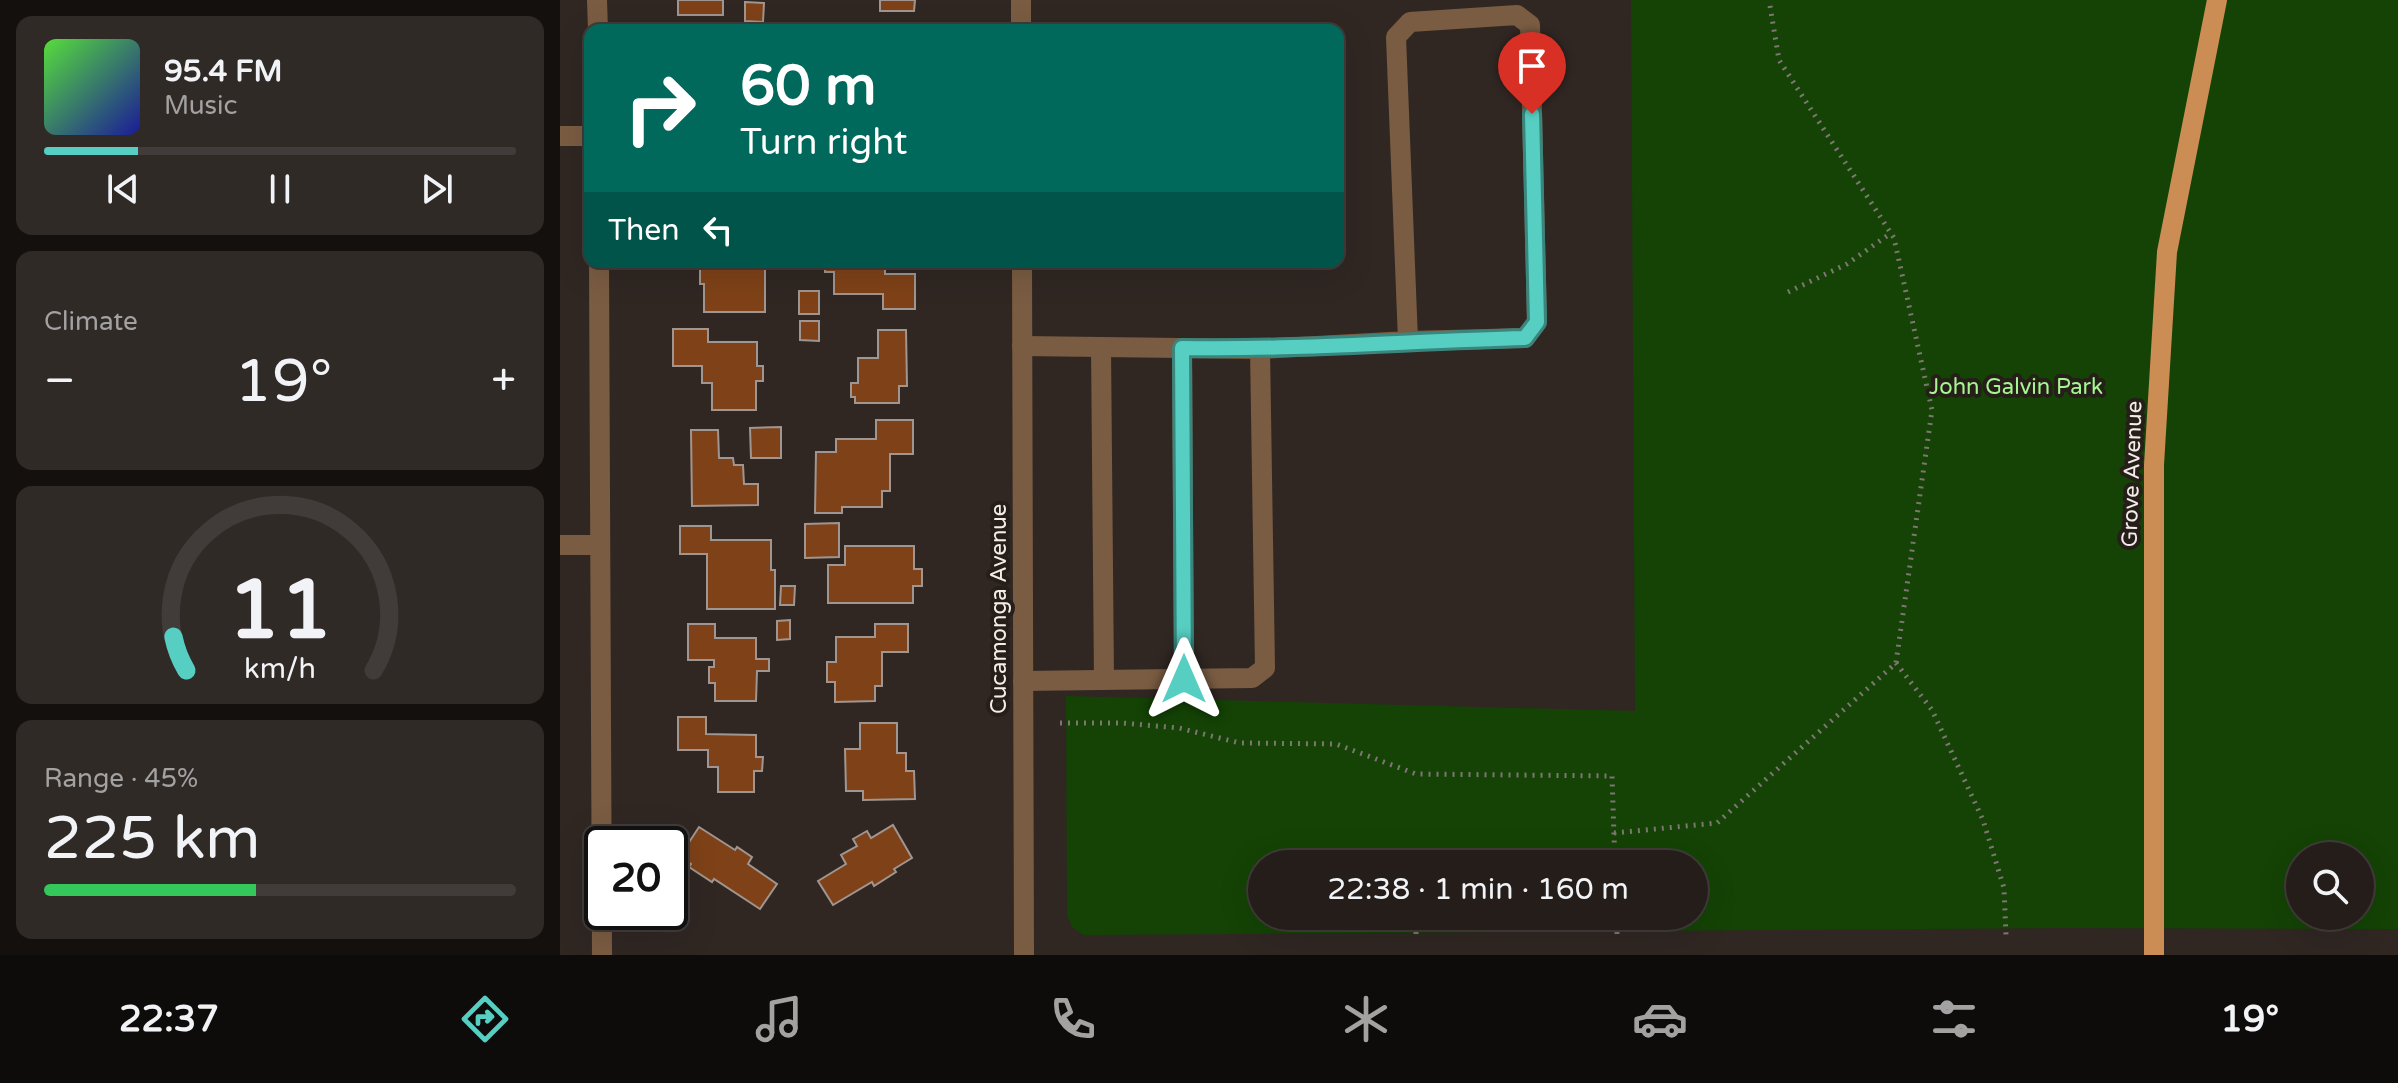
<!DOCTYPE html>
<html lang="en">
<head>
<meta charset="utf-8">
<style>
	body { margin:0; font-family:"Varela Round",sans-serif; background:#302a27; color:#f1f3f6; height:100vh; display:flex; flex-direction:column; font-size:30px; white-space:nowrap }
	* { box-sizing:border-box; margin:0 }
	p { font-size:26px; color:#a3a2a2 }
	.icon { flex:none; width:44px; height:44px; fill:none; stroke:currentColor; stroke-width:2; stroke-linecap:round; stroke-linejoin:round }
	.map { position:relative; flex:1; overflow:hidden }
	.details { display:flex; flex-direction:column; gap:16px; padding:16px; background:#14100e; width:560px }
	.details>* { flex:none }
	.top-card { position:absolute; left:24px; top:24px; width:760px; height:244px; border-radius:16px; box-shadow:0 8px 32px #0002,0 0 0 2px #413b39; background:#00695c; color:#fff; overflow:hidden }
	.tools { position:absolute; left:1726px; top:842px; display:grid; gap:16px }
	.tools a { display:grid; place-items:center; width:88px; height:88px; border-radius:50%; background:#241d1a; box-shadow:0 8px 32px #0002,0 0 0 2px #413b39; font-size:40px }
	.speed { position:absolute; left:24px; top:826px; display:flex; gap:16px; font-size:40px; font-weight:700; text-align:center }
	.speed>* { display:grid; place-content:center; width:104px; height:104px; border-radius:50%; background:#241d1a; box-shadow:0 8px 32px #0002,0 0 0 2px #413b39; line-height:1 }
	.speed .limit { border:4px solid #111; border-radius:12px; background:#fff; color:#111 }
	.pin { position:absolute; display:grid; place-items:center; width:68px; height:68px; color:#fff; margin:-82px -34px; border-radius:50% 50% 50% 0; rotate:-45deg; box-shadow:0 0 8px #0007 }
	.pin .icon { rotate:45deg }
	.me { position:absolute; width:88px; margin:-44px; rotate:0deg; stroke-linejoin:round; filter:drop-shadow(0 0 6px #0008) }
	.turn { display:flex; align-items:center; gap:28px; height:168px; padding:0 24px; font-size:36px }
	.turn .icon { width:104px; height:104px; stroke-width:2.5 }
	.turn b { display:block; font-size:56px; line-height:68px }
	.then { display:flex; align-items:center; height:76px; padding:0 24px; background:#0003; gap:16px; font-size:30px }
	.big { font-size:60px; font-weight:600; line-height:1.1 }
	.details .tile { flex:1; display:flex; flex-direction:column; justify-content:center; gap:12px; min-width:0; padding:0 28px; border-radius:16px; background:#302a27 }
	.details .dial { align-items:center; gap:0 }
	.dial svg { height:208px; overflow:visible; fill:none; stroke:#413b39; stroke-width:7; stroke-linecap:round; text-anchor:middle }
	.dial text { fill:#f1f3f6; stroke:none }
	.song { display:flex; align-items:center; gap:24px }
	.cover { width:96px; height:96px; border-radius:12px; background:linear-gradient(135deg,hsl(110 70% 55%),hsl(240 70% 35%)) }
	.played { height:8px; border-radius:4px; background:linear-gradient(90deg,#57cec2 20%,#413b39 20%) }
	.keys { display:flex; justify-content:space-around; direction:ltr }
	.heat { display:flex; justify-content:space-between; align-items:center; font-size:44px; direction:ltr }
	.charge { height:12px; border-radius:6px; background:linear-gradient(90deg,#34c759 45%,#413b39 0) }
	.trip { position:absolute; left:688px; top:850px; width:460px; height:80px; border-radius:40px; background:#241d1a; box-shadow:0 8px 32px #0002,0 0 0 2px #413b39; font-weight:600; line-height:80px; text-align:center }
	.menu { display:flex; height:128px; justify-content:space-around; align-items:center; background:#0e0c0a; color:#a3a2a2 }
	.menu .icon { width:56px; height:56px }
	.menu .active { color:#57cec2 }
	.menu b { font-size:36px; color:#f1f3f6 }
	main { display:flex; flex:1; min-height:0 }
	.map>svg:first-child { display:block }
	.green { fill:#144305; fill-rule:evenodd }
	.building { fill:#7f4218; stroke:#a09590; stroke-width:2 }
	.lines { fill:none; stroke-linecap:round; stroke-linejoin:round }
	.path { stroke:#7d7672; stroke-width:5; stroke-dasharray:2 6; stroke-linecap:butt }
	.minor { stroke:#7a5c42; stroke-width:20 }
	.major { stroke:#cb8d54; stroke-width:20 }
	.route-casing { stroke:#39867e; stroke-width:20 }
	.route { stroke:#57cec2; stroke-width:14 }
	.labels { text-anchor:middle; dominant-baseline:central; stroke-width:8; stroke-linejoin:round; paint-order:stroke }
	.park-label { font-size:22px; fill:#a5f691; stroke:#261e19 }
	.street-label { font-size:22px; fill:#f2ede9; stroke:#261e19 }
</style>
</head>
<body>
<main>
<section class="details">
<div class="tile">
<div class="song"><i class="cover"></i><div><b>95.4 FM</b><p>Music</p></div></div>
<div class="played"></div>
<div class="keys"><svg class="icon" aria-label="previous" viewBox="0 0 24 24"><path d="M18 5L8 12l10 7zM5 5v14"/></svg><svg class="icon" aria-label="pause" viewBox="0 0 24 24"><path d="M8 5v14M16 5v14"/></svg><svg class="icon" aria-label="next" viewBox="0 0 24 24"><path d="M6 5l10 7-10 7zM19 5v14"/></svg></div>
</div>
<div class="tile"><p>Climate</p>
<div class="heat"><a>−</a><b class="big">19°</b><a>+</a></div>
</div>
<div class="tile dial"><svg viewBox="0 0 100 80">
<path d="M14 69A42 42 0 1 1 86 69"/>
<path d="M14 69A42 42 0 0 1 9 56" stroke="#57cec2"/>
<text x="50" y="56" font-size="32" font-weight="700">11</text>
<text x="50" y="72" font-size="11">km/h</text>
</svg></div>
<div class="tile"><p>Range · 45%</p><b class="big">225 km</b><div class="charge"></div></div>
</section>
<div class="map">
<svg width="1838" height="955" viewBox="0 0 1838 955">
	<rect width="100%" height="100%" fill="#302723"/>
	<!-- green -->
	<path class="green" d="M1071,0H1838V929L1503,928L523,935L512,927L507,915L506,696L1075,711ZM1740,856H1800V916H1740ZM702,864H1134V916H702Z"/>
	<!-- building -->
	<g class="building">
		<rect x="118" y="0" width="45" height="15"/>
		<polygon points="320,0 355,0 354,11 320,11"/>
		<polygon points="185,2 204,3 203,22 185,21"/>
		<polygon points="140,262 205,262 205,312 144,312 144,284 140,284"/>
		<polygon points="265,262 325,262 325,274 355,274 355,309 323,309 323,294 274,294 274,272 265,272"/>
		<rect x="239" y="291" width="20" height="23"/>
		<polygon points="240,321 259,321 259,341 240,340"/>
		<polygon points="113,329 148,329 148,342 197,342 197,366 203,366 203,381 196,381 196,410 152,410 152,383 142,383 142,366 113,366"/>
		<polygon points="318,330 346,330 347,386 339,386 339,403 295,403 295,397 291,397 291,383 298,383 298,358 318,358"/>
		<polygon points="316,420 353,420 353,454 330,454 330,491 322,491 322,507 282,507 282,513 255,513 256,452 276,452 276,439 316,439"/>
		<polygon points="221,427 221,458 191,458 190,428"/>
		<polygon points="131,430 158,430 159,458 173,458 174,465 183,465 184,484 198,484 198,505 132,506"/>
		<polygon points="279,523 279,557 245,558 245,524"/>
		<polygon points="120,526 151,526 151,540 211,540 211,570 215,570 215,609 147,609 147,554 120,554"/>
		<polygon points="285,546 354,546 354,569 362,569 362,586 353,586 353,603 268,603 268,565 285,565"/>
		<polygon points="221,586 235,586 234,605 220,605"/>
		<polygon points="230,620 230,639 217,640 217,621"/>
		<polygon points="128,624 155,624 155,638 196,638 196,659 209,659 209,671 197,671 196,701 155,701 155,683 149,683 149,667 154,667 154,660 128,660"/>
		<polygon points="315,624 348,624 348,652 322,652 322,686 315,686 315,701 275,702 275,682 267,682 267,662 276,662 276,637 315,637"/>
		<polygon points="118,717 146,717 146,734 196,735 196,757 203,757 202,771 194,771 194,792 158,792 158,767 148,767 148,750 118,750"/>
		<polygon points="300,723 337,723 337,753 346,753 346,771 354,771 355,799 303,800 303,791 286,791 285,749 300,749"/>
		<polygon points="333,825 352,858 334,869 336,872 314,886 312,882 273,905 258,881 286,864 281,855 297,846 293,839 307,831 311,838"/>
		<polygon points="139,827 175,850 177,847 192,857 188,864 217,884 200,909 154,879 152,882 129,867 131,864 120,856"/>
	</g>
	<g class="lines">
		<!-- path -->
		<g class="path">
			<polyline points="1228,292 1287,264 1331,233"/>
			<polyline points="1336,663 1372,710 1423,820 1444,888 1446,935"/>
			<polyline points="500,723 562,723 619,728 680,743 776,744 856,774 1052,776 1055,864"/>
			<polyline points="1054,833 1157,823 1336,663 1372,410 1334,238 1219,60 1209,0"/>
			<polyline points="824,861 856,860 856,864"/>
			<polyline points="856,916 856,935"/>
			<polyline points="1057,916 1057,936"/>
		</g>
		<!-- minor -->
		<g class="minor">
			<polyline points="37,0 38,30"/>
			<polyline points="461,0 461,30"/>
			<polyline points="0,136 30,136"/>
			<polyline points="39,262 42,955"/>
			<polyline points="462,262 464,955"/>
			<polyline points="462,346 700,349 848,341 965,338 977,322 970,25 957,15 850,22 836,37 848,341"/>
			<polyline points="541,347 544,680"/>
			<polyline points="622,348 624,679"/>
			<polyline points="0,545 39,545"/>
			<polyline points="463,681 692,678 705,668 700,349"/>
		</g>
		<!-- major -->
		<polyline class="major" points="1594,955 1594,465 1607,252 1657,0"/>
	</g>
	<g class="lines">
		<!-- route casing -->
		<g class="route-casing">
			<path id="route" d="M624,679L622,348C736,350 850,341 965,338L977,322L972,114"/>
		</g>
		<!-- route -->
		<use href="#route" class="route"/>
	</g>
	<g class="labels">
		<!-- park labels -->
		<g class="park-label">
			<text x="1456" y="387">John Galvin Park</text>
		</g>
		<!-- street labels -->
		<g class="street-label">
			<text transform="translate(1572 474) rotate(-88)">Grove Avenue</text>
			<text transform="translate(439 609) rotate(-90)">Cucamonga Avenue</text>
		</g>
	</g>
</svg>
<div class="tools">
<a><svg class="icon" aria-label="search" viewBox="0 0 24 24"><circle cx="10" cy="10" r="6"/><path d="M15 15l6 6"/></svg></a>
</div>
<div class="speed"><div class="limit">20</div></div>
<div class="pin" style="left:972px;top:114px;background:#d93025"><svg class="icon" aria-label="arrive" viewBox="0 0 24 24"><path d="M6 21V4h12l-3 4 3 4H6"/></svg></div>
<svg class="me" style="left:624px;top:679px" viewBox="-20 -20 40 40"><path d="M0-17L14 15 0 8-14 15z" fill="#57cec2" stroke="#fff" stroke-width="4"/></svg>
<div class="trip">22:38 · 1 min · 160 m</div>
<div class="top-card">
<div class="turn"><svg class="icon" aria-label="right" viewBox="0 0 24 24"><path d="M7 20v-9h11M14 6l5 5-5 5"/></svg><div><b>60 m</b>Turn right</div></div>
<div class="then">Then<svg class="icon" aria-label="left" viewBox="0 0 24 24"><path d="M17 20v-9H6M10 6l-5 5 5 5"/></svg></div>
</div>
</div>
</main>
<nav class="menu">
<b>22:37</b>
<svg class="icon active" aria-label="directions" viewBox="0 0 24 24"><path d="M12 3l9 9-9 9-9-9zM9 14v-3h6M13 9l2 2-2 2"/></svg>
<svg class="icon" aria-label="music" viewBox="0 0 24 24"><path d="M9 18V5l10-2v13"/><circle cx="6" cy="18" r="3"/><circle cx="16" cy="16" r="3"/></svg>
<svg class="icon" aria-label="phone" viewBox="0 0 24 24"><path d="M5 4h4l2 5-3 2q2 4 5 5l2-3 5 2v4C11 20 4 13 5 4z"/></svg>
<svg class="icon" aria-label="climate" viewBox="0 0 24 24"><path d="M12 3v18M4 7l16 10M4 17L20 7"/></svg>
<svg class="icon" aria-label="car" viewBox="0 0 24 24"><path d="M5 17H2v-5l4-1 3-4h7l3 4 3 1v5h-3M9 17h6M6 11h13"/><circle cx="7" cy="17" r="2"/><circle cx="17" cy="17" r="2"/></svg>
<svg class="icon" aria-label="filters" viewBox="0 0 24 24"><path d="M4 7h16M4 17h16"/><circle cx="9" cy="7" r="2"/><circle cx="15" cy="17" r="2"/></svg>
<b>19°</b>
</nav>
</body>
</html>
